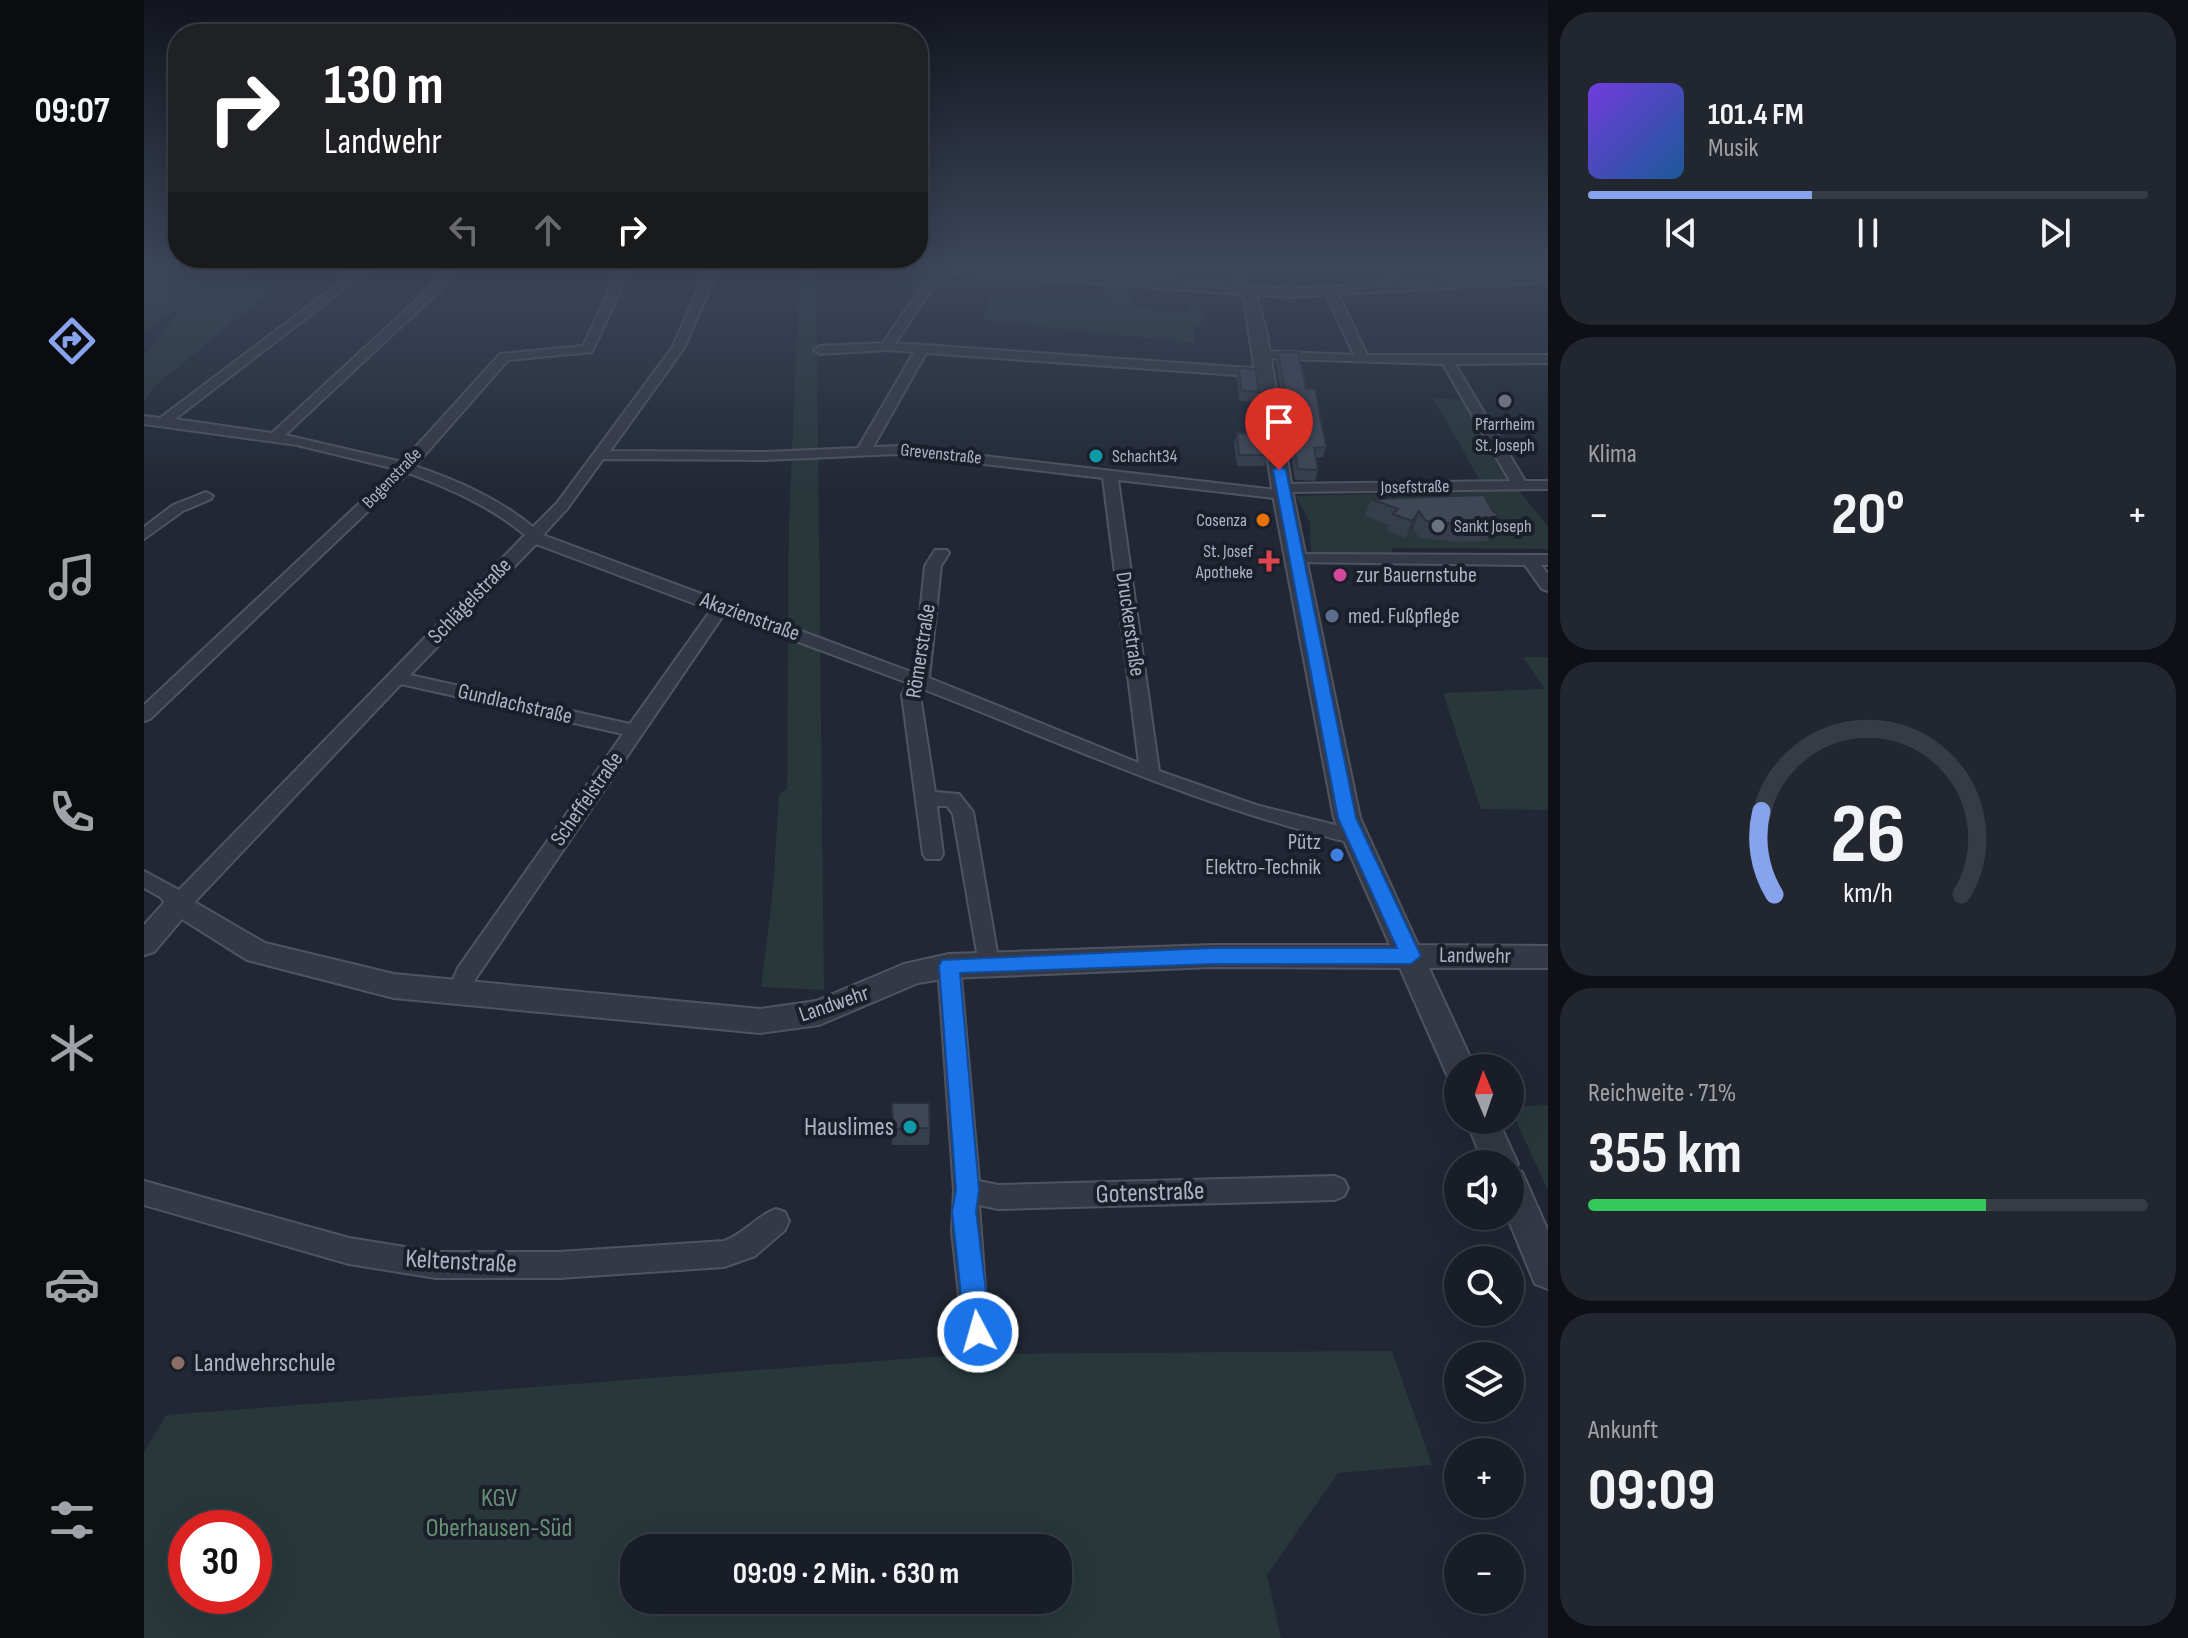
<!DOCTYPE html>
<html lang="de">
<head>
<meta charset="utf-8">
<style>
	body { margin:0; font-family:"Sofia Sans Condensed",sans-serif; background:#22262f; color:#f1f3f6; height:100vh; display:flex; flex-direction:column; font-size:30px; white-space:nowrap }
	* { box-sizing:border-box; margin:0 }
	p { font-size:26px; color:#9fa2a7 }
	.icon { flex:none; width:44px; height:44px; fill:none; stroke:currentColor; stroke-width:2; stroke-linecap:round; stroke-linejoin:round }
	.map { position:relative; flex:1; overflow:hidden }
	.panel { display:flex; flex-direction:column; gap:12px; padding:12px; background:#0e1015; width:640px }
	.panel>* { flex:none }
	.hud { position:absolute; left:24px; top:24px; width:760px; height:244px; border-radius:32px; box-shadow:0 8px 32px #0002,0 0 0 2px #373b44; background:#202124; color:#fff; overflow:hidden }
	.needle { width:52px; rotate:358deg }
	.buttons { position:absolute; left:1300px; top:1054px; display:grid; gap:16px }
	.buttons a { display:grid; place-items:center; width:80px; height:80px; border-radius:50%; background:#191d27; box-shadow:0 8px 32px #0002,0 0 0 2px #373b44; font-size:40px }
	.speed { position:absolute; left:24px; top:1510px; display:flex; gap:16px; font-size:40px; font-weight:700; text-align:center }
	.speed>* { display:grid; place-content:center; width:104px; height:104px; border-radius:50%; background:#191d27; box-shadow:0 8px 32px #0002,0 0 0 2px #373b44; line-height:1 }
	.speed .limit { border:12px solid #d22; background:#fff; color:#111 }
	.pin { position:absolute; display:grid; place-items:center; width:68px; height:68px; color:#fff; margin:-82px -34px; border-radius:50% 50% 50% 0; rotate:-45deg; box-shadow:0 0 8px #0007 }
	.pin .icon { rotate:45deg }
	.me { position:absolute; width:88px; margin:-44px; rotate:354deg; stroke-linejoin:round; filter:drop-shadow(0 0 6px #0008) }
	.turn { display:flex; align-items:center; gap:28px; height:168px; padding:0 24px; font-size:36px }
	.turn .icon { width:104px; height:104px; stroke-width:2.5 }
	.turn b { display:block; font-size:56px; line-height:68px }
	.lanes { display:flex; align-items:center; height:76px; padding:0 24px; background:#0003; justify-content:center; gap:40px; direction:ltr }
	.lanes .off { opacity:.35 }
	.big { font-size:60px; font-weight:700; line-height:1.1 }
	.panel .tile { flex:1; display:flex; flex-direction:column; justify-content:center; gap:12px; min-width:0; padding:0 28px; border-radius:32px; background:#22262f }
	.panel .dial { align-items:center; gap:0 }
	.dial svg { height:208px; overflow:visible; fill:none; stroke:#373b44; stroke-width:7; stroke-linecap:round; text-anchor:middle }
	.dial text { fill:#f1f3f6; stroke:none }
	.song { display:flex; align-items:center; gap:24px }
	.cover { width:96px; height:96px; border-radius:12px; background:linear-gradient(135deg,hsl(260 70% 55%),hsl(210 70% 35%)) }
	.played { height:8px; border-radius:4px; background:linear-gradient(90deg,#87a3ee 40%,#373b44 40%) }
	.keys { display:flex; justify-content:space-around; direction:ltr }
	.heat { display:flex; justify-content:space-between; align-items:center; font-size:44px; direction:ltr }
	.charge { height:12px; border-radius:6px; background:linear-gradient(90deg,#34c759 71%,#373b44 0) }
	.trip { position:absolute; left:476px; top:1534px; width:452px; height:80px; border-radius:32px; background:#191d27; box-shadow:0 8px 32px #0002,0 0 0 2px #373b44; font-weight:700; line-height:80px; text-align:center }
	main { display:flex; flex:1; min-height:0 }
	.dock { display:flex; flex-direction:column; width:144px; justify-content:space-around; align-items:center; background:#0a0c10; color:#9fa2a7 }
	.dock .icon { width:56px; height:56px }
	.dock .on { color:#87a3ee }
	.dock b { font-size:36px; color:#f1f3f6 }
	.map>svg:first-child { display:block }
	.green { fill:#27373a; fill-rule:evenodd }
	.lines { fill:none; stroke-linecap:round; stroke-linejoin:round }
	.minor-casing { stroke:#4f5460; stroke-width:4 }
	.tertiary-casing { stroke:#4f5460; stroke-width:4 }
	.minor { fill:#343945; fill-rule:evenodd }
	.tertiary { fill:#343945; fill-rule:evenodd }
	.wall { fill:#363d4b }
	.shaded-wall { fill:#2c323d }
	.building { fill:#3f4757; stroke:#2c323d; stroke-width:2 }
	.route { fill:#1a73e8; stroke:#114b97; stroke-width:2 }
	.worship-dot { fill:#6b7280; stroke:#1a1f2a; stroke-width:3 }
	.culture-dot { fill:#0f9aa8; stroke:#1a1f2a; stroke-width:3 }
	.food-dot { fill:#e8710a; stroke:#1a1f2a; stroke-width:3 }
	.health-dot { fill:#e0444e; stroke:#1a1f2a; stroke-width:3 }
	.hotel-dot { fill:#d1479c; stroke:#1a1f2a; stroke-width:3 }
	.service-dot { fill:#5c6f8a; stroke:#1a1f2a; stroke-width:3 }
	.shop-dot { fill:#3f7fe0; stroke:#1a1f2a; stroke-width:3 }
	.education-dot { fill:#8d6e63; stroke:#1a1f2a; stroke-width:3 }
	.labels { text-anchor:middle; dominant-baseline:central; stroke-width:8; stroke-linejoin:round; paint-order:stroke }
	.far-poi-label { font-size:18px; fill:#aeb4c2; stroke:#1a1f2a; text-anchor:start }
	.far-street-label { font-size:18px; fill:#aeb4c2; stroke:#1a1f2a }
	.poi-label { font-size:22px; fill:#aeb4c2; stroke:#1a1f2a; text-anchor:start }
	.street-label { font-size:22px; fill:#aeb4c2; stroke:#1a1f2a }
	.near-poi-label { font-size:26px; fill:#aeb4c2; stroke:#1a1f2a; text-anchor:end }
	.near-street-label { font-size:26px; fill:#aeb4c2; stroke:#1a1f2a }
	.near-park-label { font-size:26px; fill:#689076; stroke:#1a1f2a }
</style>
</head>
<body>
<main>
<nav class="dock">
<b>09:07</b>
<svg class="icon on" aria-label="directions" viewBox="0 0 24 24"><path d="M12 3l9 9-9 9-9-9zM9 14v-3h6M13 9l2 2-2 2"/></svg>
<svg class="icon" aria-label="music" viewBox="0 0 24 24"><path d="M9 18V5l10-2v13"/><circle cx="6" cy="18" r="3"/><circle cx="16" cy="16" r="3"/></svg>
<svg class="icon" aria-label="phone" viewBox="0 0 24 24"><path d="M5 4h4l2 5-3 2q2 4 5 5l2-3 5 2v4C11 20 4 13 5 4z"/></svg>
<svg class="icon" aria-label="climate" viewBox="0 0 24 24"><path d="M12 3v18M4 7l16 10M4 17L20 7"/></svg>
<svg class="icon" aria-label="car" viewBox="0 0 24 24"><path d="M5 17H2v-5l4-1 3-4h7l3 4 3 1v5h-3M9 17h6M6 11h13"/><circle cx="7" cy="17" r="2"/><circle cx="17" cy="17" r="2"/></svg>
<svg class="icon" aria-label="filters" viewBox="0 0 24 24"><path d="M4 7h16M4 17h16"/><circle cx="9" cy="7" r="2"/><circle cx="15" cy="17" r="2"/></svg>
</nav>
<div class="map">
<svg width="1404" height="1638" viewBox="0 0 1404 1638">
	<rect width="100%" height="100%" fill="#212734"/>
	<!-- green -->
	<g class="green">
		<polygon points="34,265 112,265 100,283 133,286 11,386 0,402 0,355 42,303 0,331 0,280"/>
		<polygon points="981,265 1031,265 1034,281 983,277"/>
		<polygon points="656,266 672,267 680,990 617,987 629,890 635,794 643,788 645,521"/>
		<polygon points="966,280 988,281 987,307 1045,311 1046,303 1054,304 1054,309 1060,311 1057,326 1049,326 1050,343 840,320 845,297 961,302"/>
		<polygon points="1289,398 1322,400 1367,479 1335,479"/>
		<polygon points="1375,490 1404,527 1404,549 1247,548 1250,557 1167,557 1166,523 1152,496"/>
		<polygon points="1379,657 1404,657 1404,810 1337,809 1299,693 1401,689"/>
		<polygon points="1404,1105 1404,1191 1366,1107"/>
		<path d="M1248,1351L1288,1465L1194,1473L1123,1575L1137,1638H0V1452L22,1415L825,1354ZM42,1528H110V1596H42ZM490,1548H914V1600H490Z"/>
	</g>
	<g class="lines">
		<!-- minor casing -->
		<g class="minor-casing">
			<g id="minor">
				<path d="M219,265H231L31,419L128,433L287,287L303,265H314L295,291L141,435L258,462L356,354L439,346L477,265H488L448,352L364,360L271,466C314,481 354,498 389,527L413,503L528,348L565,265H576L540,348L466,451L620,452L714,448L770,352L743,350L676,354L670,350L676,346L739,343L787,273L788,265H799V273L751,343L1121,369L1127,373L1121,377L782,353L729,447L754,446L1132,490L1133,485L1138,484L1366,481L1299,364L1114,358L1112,355L1118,351L1210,355L1181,292L1187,289L1193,292L1223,355H1404V363L1311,364L1381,481H1404V489L1144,492V498L1139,499L974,480L1015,771L1112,805L1219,832L1222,837L1219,842L1212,844C1061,809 923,745 779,689L776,695L791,792L815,794L829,812L855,964L852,970L844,973L836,970L809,814L803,806H793L799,854L796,859H782L779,854L758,695L764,683L580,614L332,978L322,1000L314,1002L306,1000L303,993L314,968L479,734L257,684L43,910H27L16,897L0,888V871L35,890L381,535C346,506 307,489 264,473L6,719L0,721V705L252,469L153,445L0,424V416L16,418ZM754,454L959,478L995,763L785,678L797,566L805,553L803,550H791L781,566L770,673L399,535L423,509L459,459L620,460ZM392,544L567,610L486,724L266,675Z"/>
				<polygon points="1084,265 1095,265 1105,292 1097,292"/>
				<polygon points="1232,265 1243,265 1261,288 1259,290 1251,290"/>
				<polygon points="1343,265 1354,265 1366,281 1364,283 1356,283"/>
				<polygon points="62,492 69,496 67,499 39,511 0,539 0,527 29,505"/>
				<polygon points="1152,554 1404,555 1404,565 1397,565 1404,574 1404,591 1398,589 1381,565 1146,562 1144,559"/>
				<polygon points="805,957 813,960 816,966 835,1181 854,1185 1191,1176 1200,1180 1204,1188 1200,1196 1191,1200 854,1209 835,1205 846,1355 842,1365 832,1369 822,1365 818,1355 817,1314 808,1231 810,1190 794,966 797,960"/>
				<path d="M0,1181L205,1238L292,1252H415L580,1241C600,1234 612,1216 632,1209L641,1212L645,1221L641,1230L611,1256L580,1267L415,1278H292L205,1264L0,1205Z"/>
			</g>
		</g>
		<!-- tertiary casing -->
		<g class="tertiary-casing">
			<g id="tertiary">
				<polygon points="757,265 827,265 1145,289 1404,274 1404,282 1145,297 1112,295 1123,334 1149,495 1216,818 1274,945 1404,946 1404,968 1285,968 1331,1068 1314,1068 1314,1081 1304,1077 1256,968 1069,967 805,978 774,983 675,1025 616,1033 250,998 103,960 38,919 10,952 0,955 0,925 25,897 35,893 121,943 250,974 616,1009 672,1001 760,964 805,954 1069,945 1246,945 1190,818 1129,495 1100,298 1096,294 764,269"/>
				<polygon points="1322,1120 1354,1120 1374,1164 1371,1169 1378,1172 1404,1231 1404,1289 1391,1284 1363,1216 1366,1216 1366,1164 1340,1164"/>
			</g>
		</g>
		<!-- minor -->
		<use href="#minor" class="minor"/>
		<!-- tertiary -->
		<use href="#tertiary" class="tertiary"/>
	</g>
	<!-- wall -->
	<g class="wall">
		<polygon points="1134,352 1162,389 1182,447 1179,457 1172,458 1174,470 1171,481 1151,480 1132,362"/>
		<polygon points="1095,368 1115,392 1112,402 1095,401 1093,378"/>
		<polygon points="1093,433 1124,455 1121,466 1093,466 1090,444"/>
		<polygon points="1227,499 1348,510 1355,516 1343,541 1315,542 1275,538 1269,528 1262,538 1243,531 1245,525 1221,516"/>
		<polygon points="748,1103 786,1128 785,1145 748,1145"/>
	</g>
	<!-- shaded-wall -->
	<g class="shaded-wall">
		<polygon points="1275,511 1269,528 1262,538 1268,521"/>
		<polygon points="1355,516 1348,533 1346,533 1350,524 1343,518"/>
	</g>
	<!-- building -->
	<g class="building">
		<polygon points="1134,352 1154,352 1162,389 1171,389 1182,447 1170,448 1174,470 1154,469"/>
		<polygon points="1095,368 1111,369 1115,392 1097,390"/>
		<polygon points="1093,433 1121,435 1124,455 1095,455"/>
		<polygon points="1340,495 1348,510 1355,516 1343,518 1350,524 1322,525 1282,521 1275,511 1268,521 1249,514 1254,509 1227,499"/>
		<polygon points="748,1103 785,1103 786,1128 749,1129"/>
	</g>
	<!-- sky -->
	<linearGradient id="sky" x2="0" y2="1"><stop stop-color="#12151d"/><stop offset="0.54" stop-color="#3d475c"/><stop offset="1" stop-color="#3d475c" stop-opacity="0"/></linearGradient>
	<rect width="1404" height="495" fill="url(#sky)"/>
	<!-- route -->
	<polygon class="route" points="1135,466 1142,470 1212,818 1277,956 1267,964 1069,964 816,973 835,1190 832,1211 847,1332 843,1342 834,1345 824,1342 821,1332 808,1211 812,1190 795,966 798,960 1069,948 1253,948 1194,818 1129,470"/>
	<!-- markers -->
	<g class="worship-dot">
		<circle cx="1361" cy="401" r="8"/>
		<circle cx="1294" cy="526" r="8"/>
	</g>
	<g class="culture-dot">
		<circle cx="952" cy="456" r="8"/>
		<circle cx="766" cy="1127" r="8"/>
	</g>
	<circle class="food-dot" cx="1119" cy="520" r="8"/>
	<path class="health-dot" d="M1121 549h8v8h8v8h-8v8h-8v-8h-8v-8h8z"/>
	<circle class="hotel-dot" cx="1196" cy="575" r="8"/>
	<circle class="service-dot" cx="1188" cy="616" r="8"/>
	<circle class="shop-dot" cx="1193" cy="855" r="8"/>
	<circle class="education-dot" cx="34" cy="1363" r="8"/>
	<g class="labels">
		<!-- far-poi labels -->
		<g class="far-poi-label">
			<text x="1361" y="424" text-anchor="middle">Pfarrheim<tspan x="1361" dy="21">St. Joseph</tspan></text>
			<text x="968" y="456">Schacht34</text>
			<text x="1103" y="520" text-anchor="end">Cosenza</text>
			<text x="1310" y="526">Sankt Joseph</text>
			<text x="1109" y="551" text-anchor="end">St. Josef<tspan x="1109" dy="21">Apotheke</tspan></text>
		</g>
		<!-- far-street labels -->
		<g class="far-street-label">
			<text transform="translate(797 454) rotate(6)">Grevenstraße</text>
			<text transform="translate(248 478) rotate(-46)">Bogenstraße</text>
			<text transform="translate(1271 487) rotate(-1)">Josefstraße</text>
		</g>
		<!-- poi labels -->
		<g class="poi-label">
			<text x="1212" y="575">zur Bauernstube</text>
			<text x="1204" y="616">med. Fußpflege</text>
			<text x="1177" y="842" text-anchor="end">Pütz<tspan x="1177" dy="25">Elektro-Technik</tspan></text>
		</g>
		<!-- street labels -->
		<g class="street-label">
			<text transform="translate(326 601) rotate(-46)">Schlägelstraße</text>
			<text transform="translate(606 617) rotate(20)">Akazienstraße</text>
			<text transform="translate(986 624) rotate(82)">Druckerstraße</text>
			<text transform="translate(777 651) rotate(-81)">Römerstraße</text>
			<text transform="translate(371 704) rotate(13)">Gundlachstraße</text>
			<text transform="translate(443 799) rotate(-55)">Scheffelstraße</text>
			<text transform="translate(1331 956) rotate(1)">Landwehr</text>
			<text transform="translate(690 1004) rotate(-19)">Landwehr</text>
		</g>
		<!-- near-poi labels -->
		<g class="near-poi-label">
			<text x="750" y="1127">Hauslimes</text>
			<text x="50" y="1363" text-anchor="start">Landwehrschule</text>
		</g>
		<!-- near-street labels -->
		<g class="near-street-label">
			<text transform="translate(1006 1193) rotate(-2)">Gotenstraße</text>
			<text transform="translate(317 1262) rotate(3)">Keltenstraße</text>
		</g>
		<!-- near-park labels -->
		<g class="near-park-label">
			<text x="355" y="1498">KGV<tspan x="355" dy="30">Oberhausen-Süd</tspan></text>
		</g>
	</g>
</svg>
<div class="buttons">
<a><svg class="needle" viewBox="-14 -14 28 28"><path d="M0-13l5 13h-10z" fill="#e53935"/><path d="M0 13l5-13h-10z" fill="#9fa2a7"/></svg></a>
<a><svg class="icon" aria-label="sound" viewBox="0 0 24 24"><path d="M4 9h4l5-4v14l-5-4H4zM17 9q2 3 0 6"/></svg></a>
<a><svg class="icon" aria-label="search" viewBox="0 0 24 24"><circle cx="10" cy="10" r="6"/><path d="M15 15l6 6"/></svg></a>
<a><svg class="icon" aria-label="layers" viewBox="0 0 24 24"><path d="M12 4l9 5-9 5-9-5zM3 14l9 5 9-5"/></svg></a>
<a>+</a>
<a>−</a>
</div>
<div class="speed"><div class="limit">30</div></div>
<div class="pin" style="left:1135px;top:470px;background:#d93025"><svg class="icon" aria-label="arrive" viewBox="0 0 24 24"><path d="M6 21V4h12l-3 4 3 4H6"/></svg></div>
<svg class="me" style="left:834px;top:1332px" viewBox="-20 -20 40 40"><circle r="17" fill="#1a73e8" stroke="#fff" stroke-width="3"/><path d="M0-11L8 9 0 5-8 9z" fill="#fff"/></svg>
<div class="trip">09:09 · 2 Min. · 630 m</div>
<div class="hud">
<div class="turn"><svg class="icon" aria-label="right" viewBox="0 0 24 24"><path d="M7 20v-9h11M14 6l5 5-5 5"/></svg><div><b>130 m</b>Landwehr</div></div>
<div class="lanes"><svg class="icon off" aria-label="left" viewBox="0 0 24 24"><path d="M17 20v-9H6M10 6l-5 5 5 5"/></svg><svg class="icon off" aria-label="ahead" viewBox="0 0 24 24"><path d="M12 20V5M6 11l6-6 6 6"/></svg><svg class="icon" aria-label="right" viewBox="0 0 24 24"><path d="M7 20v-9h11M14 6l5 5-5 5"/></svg></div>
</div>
</div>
<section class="panel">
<div class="tile">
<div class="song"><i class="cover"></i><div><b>101.4 FM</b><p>Musik</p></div></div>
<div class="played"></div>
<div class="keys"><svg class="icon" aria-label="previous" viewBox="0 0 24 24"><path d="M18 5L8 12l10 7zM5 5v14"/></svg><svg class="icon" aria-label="pause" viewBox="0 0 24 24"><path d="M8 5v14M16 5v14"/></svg><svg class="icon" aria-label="next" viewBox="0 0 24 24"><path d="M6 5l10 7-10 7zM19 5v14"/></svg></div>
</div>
<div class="tile"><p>Klima</p>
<div class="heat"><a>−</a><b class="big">20°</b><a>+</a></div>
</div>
<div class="tile dial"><svg viewBox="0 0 100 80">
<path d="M14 69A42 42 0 1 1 86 69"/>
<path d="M14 69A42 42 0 0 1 9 37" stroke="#87a3ee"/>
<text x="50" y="56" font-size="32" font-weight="700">26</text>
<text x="50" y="72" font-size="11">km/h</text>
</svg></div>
<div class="tile"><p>Reichweite · 71%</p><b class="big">355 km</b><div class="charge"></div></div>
<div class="tile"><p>Ankunft</p><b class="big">09:09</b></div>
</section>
</main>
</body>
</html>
